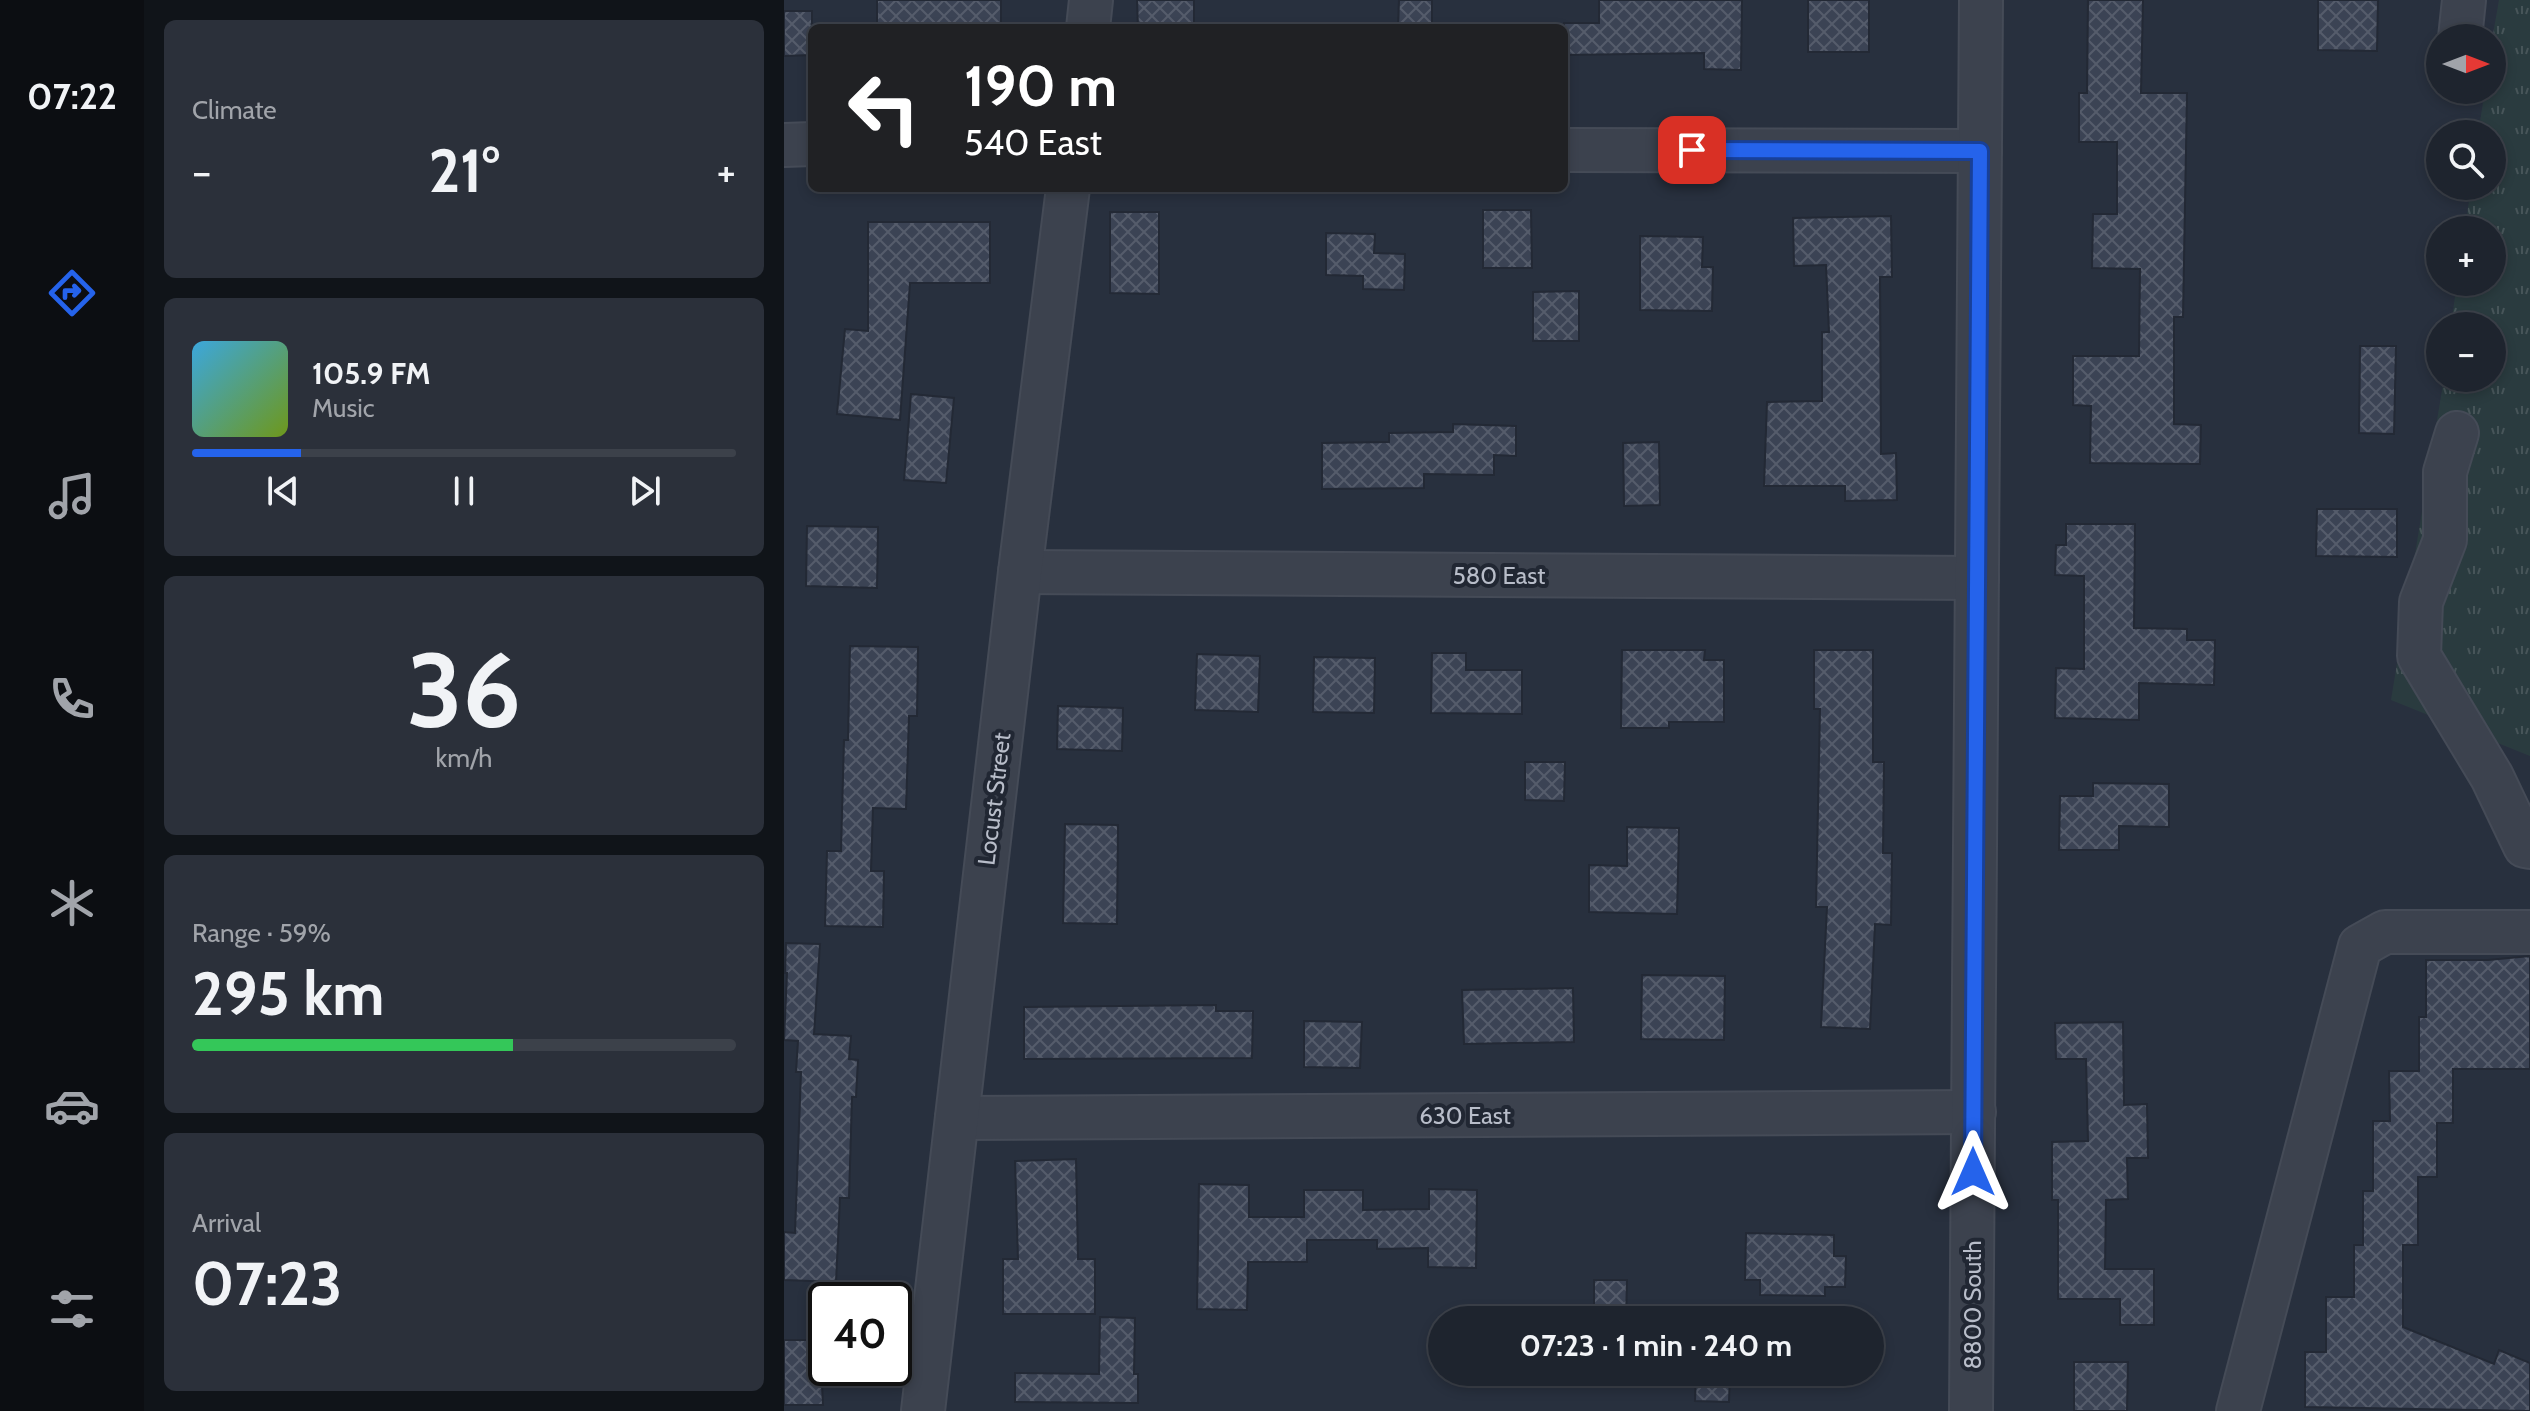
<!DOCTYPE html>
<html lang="en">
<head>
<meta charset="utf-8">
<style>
	body { margin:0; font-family:Cabin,sans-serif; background:#2b303a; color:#f1f3f6; height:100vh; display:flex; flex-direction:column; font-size:30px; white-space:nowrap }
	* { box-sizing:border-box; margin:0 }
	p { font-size:26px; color:#a1a4aa }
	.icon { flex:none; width:44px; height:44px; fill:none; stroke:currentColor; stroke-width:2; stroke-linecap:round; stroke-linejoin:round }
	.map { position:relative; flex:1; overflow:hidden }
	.panel { display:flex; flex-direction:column; gap:20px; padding:20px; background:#101419; width:640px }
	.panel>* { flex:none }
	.top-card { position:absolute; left:24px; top:24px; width:760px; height:168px; border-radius:12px; box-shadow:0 4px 12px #0003,0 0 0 2px #3c414a; background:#202124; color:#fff; overflow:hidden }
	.needle { width:52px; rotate:90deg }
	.tools { position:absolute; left:1642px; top:24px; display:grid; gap:16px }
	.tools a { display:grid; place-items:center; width:80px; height:80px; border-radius:50%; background:#1e242e; box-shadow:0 4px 12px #0003,0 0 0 2px #3c414a; font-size:40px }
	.speed { position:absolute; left:24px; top:1282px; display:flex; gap:16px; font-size:40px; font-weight:700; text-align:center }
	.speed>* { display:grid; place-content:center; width:104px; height:104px; border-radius:50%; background:#1e242e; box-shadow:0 4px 12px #0003,0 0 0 2px #3c414a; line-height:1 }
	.speed .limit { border:4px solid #111; border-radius:12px; background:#fff; color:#111 }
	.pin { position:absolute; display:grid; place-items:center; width:68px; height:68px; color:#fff; margin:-34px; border-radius:16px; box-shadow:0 4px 12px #0006 }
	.me { position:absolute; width:88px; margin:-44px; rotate:0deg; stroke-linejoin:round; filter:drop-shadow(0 0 6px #0008) }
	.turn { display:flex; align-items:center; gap:28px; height:168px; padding:0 24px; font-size:36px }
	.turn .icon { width:104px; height:104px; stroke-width:2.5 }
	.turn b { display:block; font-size:56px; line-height:68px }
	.big { font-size:60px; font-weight:800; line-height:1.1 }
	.panel .widget { flex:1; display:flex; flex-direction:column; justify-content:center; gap:12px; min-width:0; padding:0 28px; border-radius:12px; background:#2b303a }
	.panel .dial { align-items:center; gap:0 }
	.dial b { font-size:104px; line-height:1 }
	.song { display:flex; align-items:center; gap:24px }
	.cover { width:96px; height:96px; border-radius:12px; background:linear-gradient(135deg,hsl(200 70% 55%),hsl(80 70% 35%)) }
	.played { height:8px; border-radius:4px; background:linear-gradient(90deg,#2563eb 20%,#3c414a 20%) }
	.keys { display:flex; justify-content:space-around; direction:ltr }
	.heat { display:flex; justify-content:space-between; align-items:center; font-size:44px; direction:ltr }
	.charge { height:12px; border-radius:6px; background:linear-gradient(90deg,#34c759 59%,#3c414a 0) }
	.trip { position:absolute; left:644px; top:1306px; width:456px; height:80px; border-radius:40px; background:#1e242e; box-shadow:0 4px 12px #0003,0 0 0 2px #3c414a; font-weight:800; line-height:80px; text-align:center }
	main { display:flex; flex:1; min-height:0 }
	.menu { display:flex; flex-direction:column; width:144px; justify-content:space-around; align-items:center; background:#0c0e12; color:#a1a4aa }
	.menu .icon { width:56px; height:56px }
	.menu .on { color:#2563eb }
	.menu b { font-size:36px; color:#f1f3f6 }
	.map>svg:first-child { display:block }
	.park { fill:url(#park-tufts) }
	.building { fill:url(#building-cross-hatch); stroke:#232935; stroke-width:2 }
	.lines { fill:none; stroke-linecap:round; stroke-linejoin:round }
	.minor-casing { stroke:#454b57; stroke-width:46 }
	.minor { stroke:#3c424e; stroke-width:42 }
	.route-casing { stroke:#184099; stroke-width:20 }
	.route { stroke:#2563eb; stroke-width:14 }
	.labels { text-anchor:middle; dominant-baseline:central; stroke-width:8; stroke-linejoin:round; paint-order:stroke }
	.street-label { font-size:24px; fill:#b8bdc9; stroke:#212733 }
</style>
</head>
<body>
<main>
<nav class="menu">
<b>07:22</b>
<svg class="icon on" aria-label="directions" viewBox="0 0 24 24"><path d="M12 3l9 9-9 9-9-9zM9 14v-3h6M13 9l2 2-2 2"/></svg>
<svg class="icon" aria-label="music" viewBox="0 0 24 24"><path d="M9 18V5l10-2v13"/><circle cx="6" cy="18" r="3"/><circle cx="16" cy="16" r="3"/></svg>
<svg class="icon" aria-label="phone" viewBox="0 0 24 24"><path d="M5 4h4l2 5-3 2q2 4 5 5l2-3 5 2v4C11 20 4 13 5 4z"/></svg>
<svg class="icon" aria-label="climate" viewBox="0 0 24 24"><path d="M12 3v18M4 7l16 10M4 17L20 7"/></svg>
<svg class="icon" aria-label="car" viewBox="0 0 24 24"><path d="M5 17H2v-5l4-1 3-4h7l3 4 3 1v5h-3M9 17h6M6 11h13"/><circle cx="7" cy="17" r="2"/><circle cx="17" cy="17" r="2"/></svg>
<svg class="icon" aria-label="filters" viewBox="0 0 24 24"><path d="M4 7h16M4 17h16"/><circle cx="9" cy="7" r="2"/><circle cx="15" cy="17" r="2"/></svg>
</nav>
<section class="panel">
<div class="widget"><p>Climate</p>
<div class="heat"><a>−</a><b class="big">21°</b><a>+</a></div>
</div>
<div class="widget">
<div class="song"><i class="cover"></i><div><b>105.9 FM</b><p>Music</p></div></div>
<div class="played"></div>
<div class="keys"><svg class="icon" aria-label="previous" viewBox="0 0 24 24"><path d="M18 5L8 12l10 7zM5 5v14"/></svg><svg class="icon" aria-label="pause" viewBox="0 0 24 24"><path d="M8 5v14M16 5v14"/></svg><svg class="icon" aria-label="next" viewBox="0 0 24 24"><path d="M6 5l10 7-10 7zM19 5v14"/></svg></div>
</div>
<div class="widget dial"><b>36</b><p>km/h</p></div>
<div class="widget"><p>Range · 59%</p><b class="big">295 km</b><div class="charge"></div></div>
<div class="widget"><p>Arrival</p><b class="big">07:23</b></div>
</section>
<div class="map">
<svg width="1746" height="1411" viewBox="0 0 1746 1411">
	<defs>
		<pattern id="park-tufts" width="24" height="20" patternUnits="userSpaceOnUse" patternTransform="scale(2)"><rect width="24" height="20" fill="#2a3b3f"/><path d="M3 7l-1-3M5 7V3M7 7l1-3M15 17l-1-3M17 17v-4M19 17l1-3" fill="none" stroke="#475559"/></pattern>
		<pattern id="building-cross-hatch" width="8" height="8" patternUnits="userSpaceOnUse" patternTransform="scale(2)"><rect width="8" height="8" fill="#3b4354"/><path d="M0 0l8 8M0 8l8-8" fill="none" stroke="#555c6b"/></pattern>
	</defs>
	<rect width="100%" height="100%" fill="#28303e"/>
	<!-- park -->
	<polygon class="park" points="1715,0 1746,0 1746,756 1607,700 1660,378 1708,378 1708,326 1667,326 1673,282 1708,282 1708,230 1681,230 1687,186 1708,186 1708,134 1694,134 1701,90 1708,90 1708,40"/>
	<!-- building -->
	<g class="building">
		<rect x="93" y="0" width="124" height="28"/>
		<polygon points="353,0 410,0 410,28 354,28"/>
		<polygon points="615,0 648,0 648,28 614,28"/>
		<polygon points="815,0 958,0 957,70 920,69 920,53 780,55 780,23 815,23"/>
		<rect x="1024" y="0" width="61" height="52"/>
		<polygon points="1304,0 1359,0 1357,93 1403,93 1399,317 1390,317 1390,424 1417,425 1416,464 1306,463 1307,406 1289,405 1289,356 1355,356 1356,269 1308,268 1309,214 1333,214 1333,142 1295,142 1295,93 1303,93"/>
		<polygon points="1534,0 1594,0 1593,51 1534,50"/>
		<polygon points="0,11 28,11 28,55 0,56"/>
		<polygon points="699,210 747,210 748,268 699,268"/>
		<polygon points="326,212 375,212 375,294 326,293"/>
		<polygon points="1107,216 1108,277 1096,277 1097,454 1112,453 1113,500 1061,501 1061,486 980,486 983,402 1038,401 1038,332 1045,332 1042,265 1010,266 1009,218"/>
		<polygon points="84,222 206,222 206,283 126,283 116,420 53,414 61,329 84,331"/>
		<polygon points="542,233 591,234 590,253 621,254 620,290 579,289 579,276 542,275"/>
		<polygon points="856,236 919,237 918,267 929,267 928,311 856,310"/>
		<polygon points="795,291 795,341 749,341 749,292"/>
		<polygon points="1576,346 1612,346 1610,434 1575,433"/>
		<polygon points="127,394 170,398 162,483 120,480"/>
		<polygon points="669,424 732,426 732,456 710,455 710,475 640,474 640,488 538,489 538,443 605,442 605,433 669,432"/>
		<polygon points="875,442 876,505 840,506 839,443"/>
		<polygon points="1533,509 1613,509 1613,557 1532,556"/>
		<polygon points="1282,524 1351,524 1350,628 1403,629 1403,640 1431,640 1430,685 1355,683 1355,720 1271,718 1272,668 1300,669 1300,576 1271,575 1272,545 1282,545"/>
		<polygon points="23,526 94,527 93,588 22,586"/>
		<polygon points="66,646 134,647 133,716 125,716 122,809 89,808 87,871 100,871 99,927 41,926 43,851 57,851 60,740 64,740"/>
		<polygon points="838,650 921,650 920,660 940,660 940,722 885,722 885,728 837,728"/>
		<polygon points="1030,650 1089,650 1089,762 1100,762 1099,853 1108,853 1107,925 1091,924 1086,1029 1037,1027 1043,907 1032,907 1036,709 1030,709"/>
		<polygon points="648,653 682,653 682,670 738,670 738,714 647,713"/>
		<polygon points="413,654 476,656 474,712 411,710"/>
		<polygon points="530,657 591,658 590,713 529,712"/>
		<polygon points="274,706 339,708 338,751 273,749"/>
		<polygon points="741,762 781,762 780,801 741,800"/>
		<polygon points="1309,783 1385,784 1385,827 1335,826 1335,850 1275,850 1276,796 1309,796"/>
		<polygon points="281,824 334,825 333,924 279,923"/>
		<polygon points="843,827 895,828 893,914 805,912 805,865 843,866"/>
		<polygon points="2,943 36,944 30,1034 67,1036 65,1059 74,1060 72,1097 68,1097 65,1198 56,1198 52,1282 0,1280 0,1232 11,1233 17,1072 12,1072 14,1041 0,1040 3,973 1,973"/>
		<polygon points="1746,956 1746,1069 1669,1069 1669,1123 1653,1123 1653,1177 1634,1177 1634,1245 1619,1245 1619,1327 1710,1364 1715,1350 1746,1363 1746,1411 1521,1407 1521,1352 1542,1352 1542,1297 1570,1297 1570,1245 1579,1245 1579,1191 1589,1191 1589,1121 1606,1121 1605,1071 1635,1071 1635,1017 1642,1017 1642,960 1704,960"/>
		<polygon points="858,975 941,976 940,1040 857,1039"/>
		<polygon points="789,988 790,1042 680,1044 678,990"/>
		<polygon points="432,1005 432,1011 469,1011 468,1058 240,1059 240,1007"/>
		<polygon points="520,1021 578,1022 576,1068 520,1067"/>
		<polygon points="1339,1022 1340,1105 1363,1104 1364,1158 1343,1158 1344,1199 1322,1200 1321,1269 1370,1269 1370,1325 1336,1325 1336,1299 1274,1299 1274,1200 1268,1200 1268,1142 1304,1141 1302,1059 1272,1059 1271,1023"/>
		<polygon points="292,1159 294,1259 311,1259 311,1314 219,1314 219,1259 234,1259 231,1161"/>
		<polygon points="415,1184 465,1185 465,1217 520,1217 520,1190 579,1190 579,1210 645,1209 645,1189 693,1190 692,1268 644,1267 644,1248 593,1249 593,1240 523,1240 523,1262 464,1262 463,1310 413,1309"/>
		<polygon points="962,1233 1050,1235 1050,1256 1062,1256 1061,1287 1041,1287 1041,1296 976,1295 976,1280 961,1280"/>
		<polygon points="810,1280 843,1280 842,1320 810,1320"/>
		<polygon points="316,1317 351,1318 350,1374 354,1374 354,1403 231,1402 231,1373 315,1374"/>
		<polygon points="0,1340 42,1340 42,1384 38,1384 39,1405 0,1405"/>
		<polygon points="1290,1362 1344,1362 1343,1411 1290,1411"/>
		<polygon points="912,1372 946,1372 945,1402 911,1401"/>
	</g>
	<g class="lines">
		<!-- minor casing -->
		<g class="minor-casing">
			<g id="minor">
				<polyline points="304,28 307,0"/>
				<polyline points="1676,38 1680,0"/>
				<polyline points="0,145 28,144"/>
				<polyline points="780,150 1196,151"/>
				<polyline points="1673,433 1661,472 1661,540 1637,602 1635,656 1708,777 1741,846 1746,847"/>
				<polyline points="236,572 1193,578"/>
				<polyline points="173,1118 1190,1112"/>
				<polyline points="139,1411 236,572 284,188"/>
				<polyline points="1187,1411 1197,0"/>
				<polyline points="1454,1411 1576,946 1601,932 1746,932"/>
			</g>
		</g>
		<!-- minor -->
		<use href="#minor" class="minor"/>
	</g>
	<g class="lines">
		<!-- route casing -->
		<g class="route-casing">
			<polyline id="route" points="908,150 1196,151 1189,1172"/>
		</g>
		<!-- route -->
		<use href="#route" class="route"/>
	</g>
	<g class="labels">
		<!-- street labels -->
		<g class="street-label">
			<text x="715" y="575">580 East</text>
			<text transform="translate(210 799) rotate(-83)">Locust Street</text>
			<text x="681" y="1115">630 East</text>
			<text transform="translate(1188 1305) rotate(-90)">8800 South</text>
		</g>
	</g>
</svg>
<div class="tools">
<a><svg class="needle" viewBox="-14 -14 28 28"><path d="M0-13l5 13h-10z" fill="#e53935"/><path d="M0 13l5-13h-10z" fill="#a1a4aa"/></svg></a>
<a><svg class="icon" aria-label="search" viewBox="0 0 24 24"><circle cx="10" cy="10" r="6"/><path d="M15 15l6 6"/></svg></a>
<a>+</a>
<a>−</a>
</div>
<div class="speed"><div class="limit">40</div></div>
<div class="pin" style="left:908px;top:150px;background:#d93025"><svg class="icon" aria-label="arrive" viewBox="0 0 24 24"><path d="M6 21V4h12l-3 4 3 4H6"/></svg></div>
<svg class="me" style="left:1189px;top:1172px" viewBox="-20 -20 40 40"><path d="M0-17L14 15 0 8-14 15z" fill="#2563eb" stroke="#fff" stroke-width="4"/></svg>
<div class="trip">07:23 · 1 min · 240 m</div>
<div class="top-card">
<div class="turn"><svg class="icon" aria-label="left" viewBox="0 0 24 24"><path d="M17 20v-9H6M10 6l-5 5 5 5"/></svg><div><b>190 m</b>540 East</div></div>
</div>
</div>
</main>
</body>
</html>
